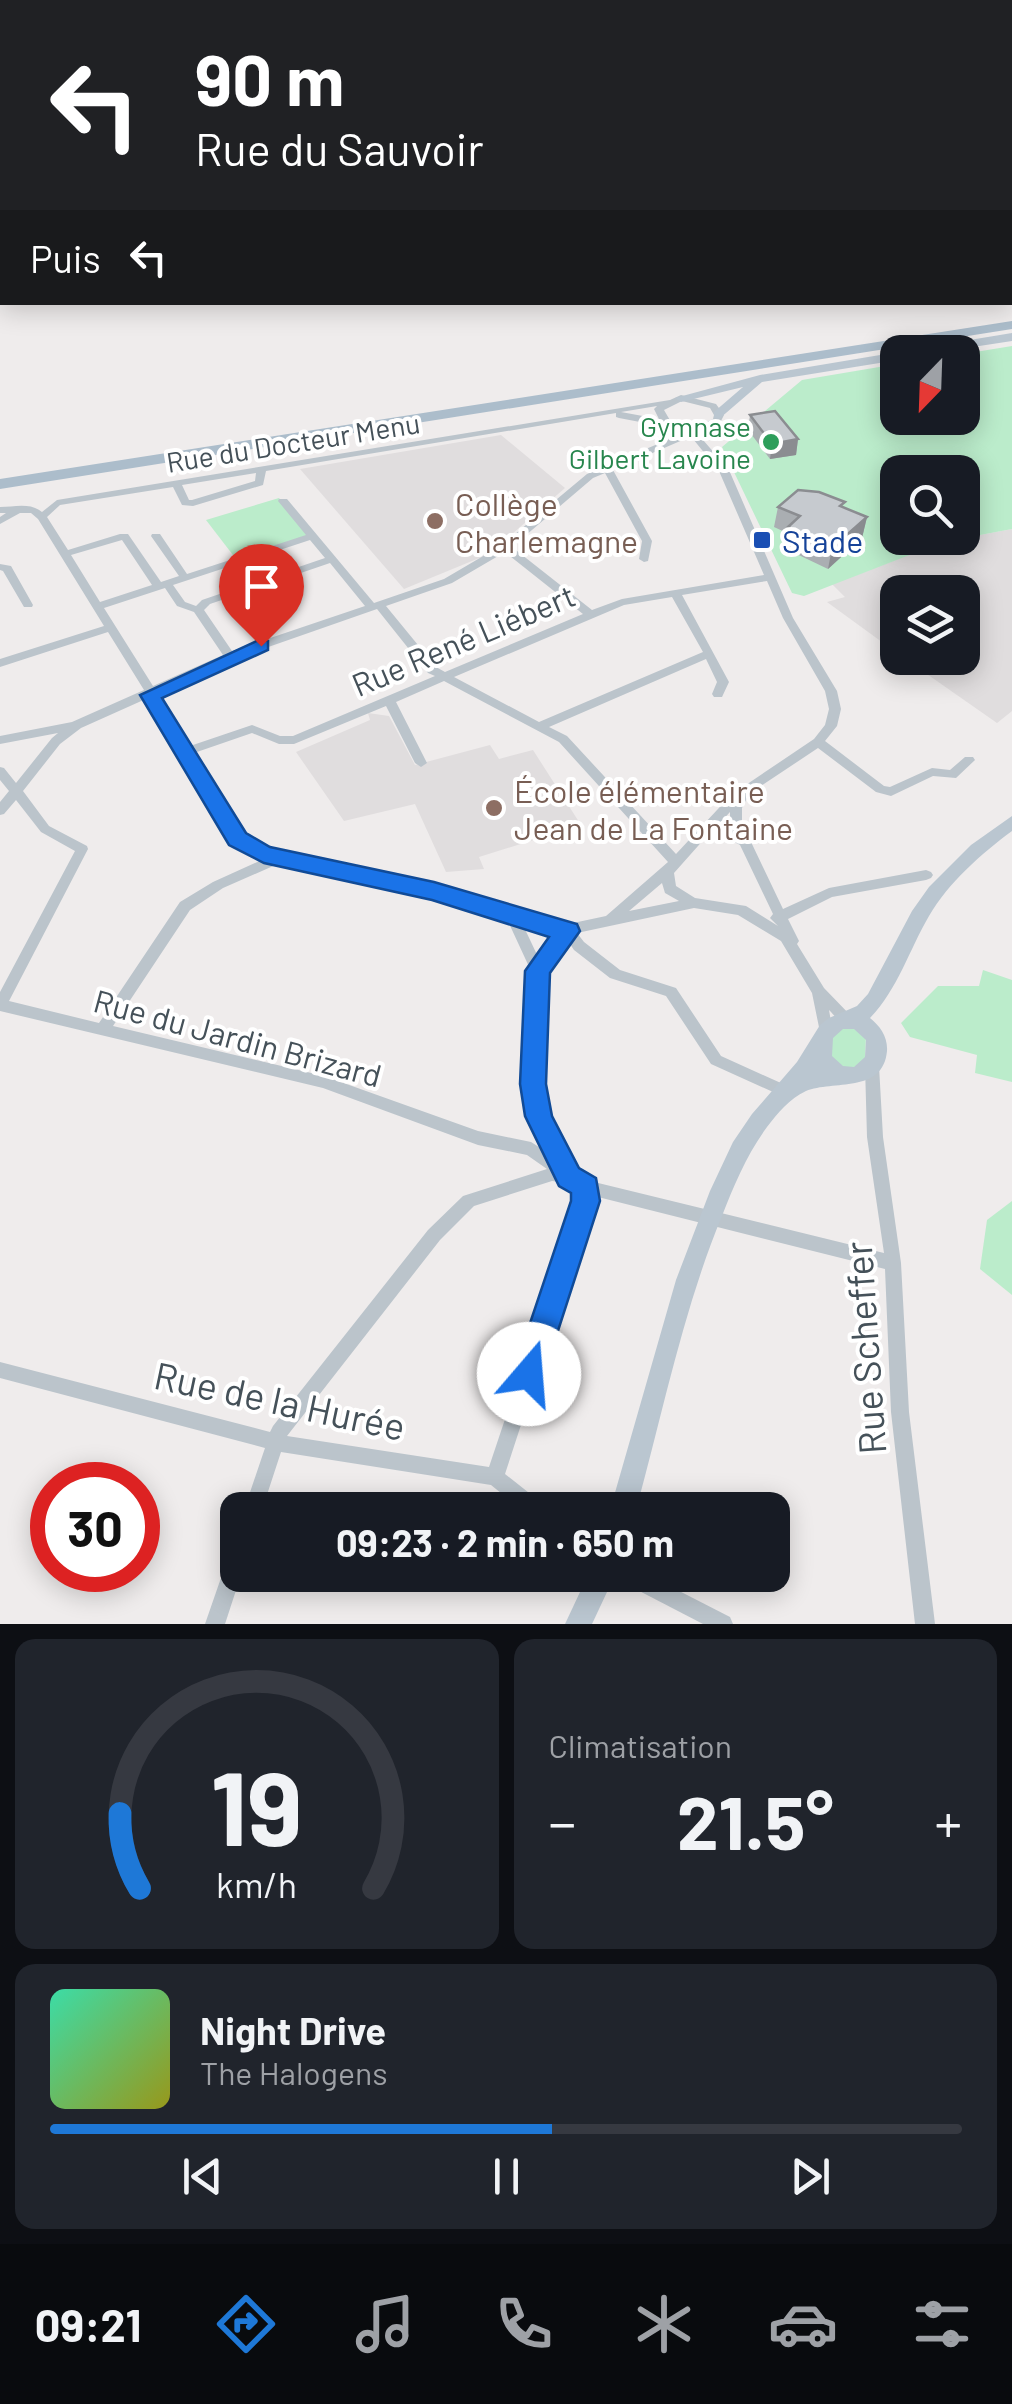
<!DOCTYPE html>
<html lang="fr">
<head>
<meta charset="utf-8">
<style>
	body { margin:0; font-family:Barlow,sans-serif; background:#20242c; color:#f1f3f6; height:100vh; display:flex; flex-direction:column; font-size:38px; white-space:nowrap }
	* { box-sizing:border-box; margin:0 }
	p { font-size:32px; color:#9ea1a6 }
	.icon { flex:none; width:55px; height:55px; fill:none; stroke:currentColor; stroke-width:2; stroke-linecap:round; stroke-linejoin:round }
	.map { position:relative; height:1624px; overflow:hidden }
	.sheet { display:flex; flex-direction:column; gap:15px; padding:15px; background:#0d0f14; flex:1 }
	.sheet>* { flex:none }
	.hud { position:absolute; left:0px; top:0px; width:1012px; height:305px; box-shadow:0 5px 25px #0003; background:#202124; color:#fff; overflow:hidden }
	.needle { width:65px; rotate:203deg }
	.fabs { position:absolute; left:880px; top:335px; display:grid; gap:20px }
	.fabs a { display:grid; place-items:center; width:100px; height:100px; border-radius:20px; background:#171b24; box-shadow:0 5px 25px #0003; font-size:50px }
	.speed { position:absolute; left:30px; top:1462px; display:flex; gap:20px; font-size:50px; font-weight:700; text-align:center }
	.speed>* { display:grid; place-content:center; width:130px; height:130px; border-radius:50%; background:#171b24; box-shadow:0 5px 25px #0003; line-height:1 }
	.speed .limit { border:15px solid #d22; background:#fff; color:#111 }
	.pin { position:absolute; display:grid; place-items:center; width:85px; height:85px; color:#fff; margin:-102px -42px; border-radius:50% 50% 50% 0; rotate:-45deg; box-shadow:0 0 10px #0007 }
	.pin .icon { rotate:45deg }
	.me { position:absolute; width:110px; margin:-55px; rotate:18deg; stroke-linejoin:round; filter:drop-shadow(0 0 8px #0008) }
	.turn { display:flex; align-items:center; gap:35px; height:210px; padding:0 30px; font-size:45px }
	.turn .icon { width:130px; height:130px; stroke-width:2.5 }
	.turn b { display:block; font-size:70px; line-height:85px }
	.then { display:flex; align-items:center; height:95px; padding:0 30px; background:#0003; gap:20px; font-size:38px }
	.big { font-size:75px; font-weight:700; line-height:1.1 }
	.sheet .card { flex:1; display:flex; flex-direction:column; justify-content:center; gap:15px; min-width:0; padding:0 35px; border-radius:20px; background:#20242c }
	.sheet .dial { align-items:center; gap:0 }
	.dial svg { height:260px; overflow:visible; fill:none; stroke:#363941; stroke-width:7; stroke-linecap:round; text-anchor:middle }
	.dial text { fill:#f1f3f6; stroke:none }
	.song { display:flex; align-items:center; gap:30px }
	.cover { width:120px; height:120px; border-radius:15px; background:linear-gradient(135deg,hsl(160 70% 55%),hsl(60 70% 35%)) }
	.played { height:10px; border-radius:5px; background:linear-gradient(90deg,#1e78d7 55%,#363941 55%) }
	.keys { display:flex; justify-content:space-around; direction:ltr }
	.heat { display:flex; justify-content:space-between; align-items:center; font-size:55px; direction:ltr }
	.sheet .tiles { flex:1; display:grid; gap:15px; grid-template-columns:1fr 1fr }
	.card:last-child { grid-column:span 2 }
	.trip { position:absolute; left:220px; top:1492px; width:570px; height:100px; border-radius:20px; background:#171b24; box-shadow:0 5px 25px #0003; font-weight:700; line-height:100px; text-align:center }
	.dock { display:flex; height:160px; justify-content:space-around; align-items:center; background:#090b0e; color:#9ea1a6 }
	.dock .icon { width:70px; height:70px }
	.dock .current { color:#1e78d7 }
	.dock b { font-size:45px; color:#f1f3f6 }
	.map>svg:first-child { display:block }
	.education { fill:#e0ddde }
	.green { fill:#bbeccb; fill-rule:evenodd }
	.lines { fill:none; stroke-linecap:round; stroke-linejoin:round }
	.street { fill:#bbc4cb; fill-rule:evenodd }
	.secondary { fill:#bac6d0; fill-rule:evenodd }
	.primary { fill:#acbdcb; fill-rule:evenodd }
	.wall { fill:#aaaeb2 }
	.shaded-wall { fill:#8b8d91 }
	.building { fill:#c6cacf; stroke:#8b8d91; stroke-width:2.5 }
	.route { fill:#1a73e8; stroke:#114b97; stroke-width:2.5 }
	.leisure-dot { fill:#2e9e5b; stroke:#fff; stroke-width:4 }
	.education-dot { fill:#8d6e63; stroke:#fff; stroke-width:4 }
	.transit-dot { fill:#1a4fb4; stroke:#fff; stroke-width:4 }
	.labels { text-anchor:middle; dominant-baseline:central; stroke-width:8; stroke-linejoin:round; paint-order:stroke }
	.far-leisure-label { font-size:28px; fill:#27864d; stroke:#fff; text-anchor:end }
	.far-street-label { font-size:28px; fill:#455159; stroke:#fff }
	.education-label { font-size:32px; fill:#785e54; stroke:#fff; text-anchor:start }
	.transit-label { font-size:32px; fill:#164399; stroke:#fff; text-anchor:start }
	.street-label { font-size:32px; fill:#455159; stroke:#fff }
	.near-street-label { font-size:38px; fill:#455159; stroke:#fff }
</style>
</head>
<body>
<div class="map">
<svg width="1012" height="1624" viewBox="0 0 1012 1624">
	<rect width="100%" height="100%" fill="#efecec"/>
	<!-- education -->
	<g class="education">
		<polygon points="501,435 565,488 489,554 404,589 300,469"/>
		<polygon points="1012,529 1012,711 997,723 904,658 962,658 962,592 898,592 897,653 827,602 845,597 832,584 943,542"/>
		<polygon points="368,713 389,716 415,765 490,745 499,759 533,750 581,825 479,857 484,869 446,872 415,804 344,821 296,752 370,720"/>
	</g>
	<!-- green -->
	<g class="green">
		<path d="M1012,346V529L943,542L804,596L792,593L722,447L802,380L897,364L898,418H962L963,354ZM898,472H962V538H898Z"/>
		<polygon points="279,498 310,535 236,559 206,520"/>
		<polygon points="983,970 1012,980 1012,1082 975,1073 977,1055 910,1037 901,1023 938,986 979,986"/>
		<polygon points="842,1023 866,1033 865,1066 842,1070 828,1052 830,1039"/>
		<polygon points="1012,1201 1012,1295 980,1269 987,1220"/>
	</g>
	<g class="lines">
		<!-- street -->
		<g class="street">
			<rect x="1010" y="199" width="2" height="4"/>
			<rect x="1010" y="260" width="2" height="4"/>
			<path d="M681,395L716,404L724,415L720,423L697,433L729,470L793,618L837,691L841,709L837,726L825,741L884,786L890,787L932,768L950,770L965,757H973L975,760L956,778L933,776L891,796L876,792L818,748L749,794L742,808V823L783,909L829,888L926,870L931,872L933,875L931,878L926,880L832,897L788,919L799,941L797,944L824,988L853,1018L851,1022C841,1025 836,1017 829,1010L833,1033L831,1037L826,1039L821,1037L812,993L781,941L738,915L694,908L577,933L584,942L620,970L676,988L721,1056L792,1088L794,1092L792,1096L787,1098L782,1096L711,1064L666,996L610,978L574,950L568,941L545,972L541,1099L572,1169L590,1181L884,1253L867,1137L865,1066L867,1062L872,1060L877,1062L879,1066L883,1137L901,1263L909,1412L935,1624H915L891,1412L885,1269L594,1196V1201L505,1474L543,1504L546,1510H522L491,1485L281,1452L262,1510H244L265,1448L0,1378V1362L270,1432L273,1426L428,1230L463,1196L547,1169L527,1155L478,1145L323,1088L0,1011V992L75,851L41,832L16,800L4,814L0,815V802L9,791L0,780V767L4,768L16,783L52,738L58,733L0,744V736L72,722L144,690L108,632L0,667V659L104,626L38,519L31,513H20L0,524V517L6,513H0V507C14,507 30,502 42,512L57,500L670,400ZM682,401L710,408L714,415L713,419L696,427L671,422L664,410ZM657,406L654,409L659,419L621,412ZM616,413V417L619,418L682,430L679,435L608,465H603L601,468L587,474L502,545L444,579L374,603L287,499H279L278,501L306,535L187,574L160,534H152L151,536L179,576L161,582L128,534H120L68,550L47,517L60,505L173,487L182,505L193,506L263,485L266,471ZM689,434L719,471L764,575L622,599L592,610L512,547L593,478L605,473L642,541L639,559L644,562L648,561L652,541L613,470L685,439ZM256,473L255,481L192,500H189L182,485ZM122,540L152,585L100,602L71,555ZM310,540L325,558L202,600L196,606L185,602L173,585ZM505,552L583,614L445,672L436,667L386,606L452,583ZM330,563L365,606L232,651L204,610L210,604ZM767,581L783,618L825,691L829,709L825,725L814,739L731,795L676,854L567,736L549,727L706,659L717,682L712,694L714,697H722L729,682L682,595ZM165,588L177,606L194,612L223,655L153,686L104,608ZM672,597L703,652L539,722L454,677L624,605ZM377,609L428,673L435,676L293,736H280L252,725L190,746L157,693L234,659ZM444,681L559,742L668,862L606,916L559,926L434,886L281,854L250,842L194,753L252,733L279,744H294L386,706L415,763L421,767L427,763L396,702ZM148,698L180,750L181,755L184,756L240,848L266,858L213,882L180,902L99,1023L9,1001L88,849L87,846L49,826L23,791L60,744L81,728ZM730,812V823L733,831L724,826L718,825ZM719,834L740,845L773,914L770,918L778,926L746,906L695,898L676,886L674,873L706,837ZM280,863L434,896L507,919L531,971L527,1099L550,1154L531,1142L478,1131L324,1076L113,1026L190,910L223,888ZM662,883L665,893L679,901L629,911ZM523,925L557,936L539,959ZM552,1181L567,1183L578,1190V1201L489,1467L287,1436L440,1240L474,1206Z"/>
			<polygon points="0,564 11,566 33,605 32,607 24,607 3,571 0,570"/>
			<polygon points="238,1547 238,1575 241,1575 225,1624 205,1624 231,1549"/>
			<polygon points="620,1575 648,1575 730,1617 733,1624 703,1624 622,1582"/>
		</g>
		<!-- secondary -->
		<g class="secondary">
			<polygon points="1012,333 1012,341 940,352 915,352 921,348"/>
			<polygon points="898,352 898,360 762,382 719,419 714,418 714,412 743,387 681,402 675,398 760,375"/>
			<path d="M1012,816V831C981,854 949,882 929,916C909,950 898,989 870,1018C880,1026 888,1037 887,1051C883,1094 833,1080 806,1091C789,1099 778,1113 767,1127C747,1154 734,1185 722,1216C683,1310 663,1412 636,1510H610L676,1280L710,1191L733,1142L752,1114L797,1062L820,1025L829,1018L857,1006L868,994L912,911L929,887L971,845ZM843,1029H854L866,1040L865,1057L854,1067L843,1066L832,1056L833,1038Z"/>
			<polygon points="588,1575 615,1575 592,1624 565,1624"/>
		</g>
		<!-- primary -->
		<polygon class="primary" points="1012,321 1012,329 0,489 0,479"/>
	</g>
	<!-- wall -->
	<g class="wall">
		<polygon points="750,415 798,439 796,455 770,459 748,430"/>
		<polygon points="778,507 844,507 867,517 862,538 828,569 784,548 787,533 774,527"/>
	</g>
	<!-- shaded-wall -->
	<g class="shaded-wall">
		<polygon points="798,439 796,455 770,459 772,444"/>
		<polygon points="867,517 862,538 828,569 832,548"/>
	</g>
	<!-- building -->
	<g class="building">
		<polygon points="775,411 798,439 772,444 750,415"/>
		<polygon points="798,490 819,492 845,502 840,506 867,517 832,548 788,527 800,516 778,507"/>
	</g>
	<!-- route -->
	<polygon class="route" points="261,639 268,641 268,650 162,698 246,833 270,847 434,882 577,924 580,931 550,973 546,1084 552,1116 579,1168 596,1178 600,1201 544,1374 540,1384 529,1389 518,1384 513,1374 571,1201 571,1193 559,1186 525,1116 520,1084 525,971 549,937 432,900 264,863 229,845 140,695"/>
	<!-- markers -->
	<circle class="leisure-dot" cx="771" cy="442" r="10"/>
	<g class="education-dot">
		<circle cx="435" cy="521" r="10"/>
		<circle cx="494" cy="808" r="10"/>
	</g>
	<rect class="transit-dot" x="752" y="530" width="20" height="20" rx="5"/>
	<g class="labels">
		<!-- far-leisure labels -->
		<g class="far-leisure-label">
			<text x="751" y="426">Gymnase<tspan x="751" dy="32">Gilbert Lavoine</tspan></text>
		</g>
		<!-- far-street labels -->
		<g class="far-street-label">
			<text transform="translate(293 442) rotate(-9)">Rue du Docteur Menu</text>
		</g>
		<!-- education labels -->
		<g class="education-label">
			<text x="455" y="503">Collège<tspan x="455" dy="37">Charlemagne</tspan></text>
			<text x="514" y="790">École élémentaire<tspan x="514" dy="37">Jean de La Fontaine</tspan></text>
		</g>
		<!-- transit labels -->
		<g class="transit-label">
			<text x="782" y="540">Stade</text>
		</g>
		<!-- street labels -->
		<g class="street-label">
			<text transform="translate(463 639) rotate(-23)">Rue René Liébert</text>
			<text transform="translate(238 1037) rotate(15)">Rue du Jardin Brizard</text>
		</g>
		<!-- near-street labels -->
		<g class="near-street-label">
			<text transform="translate(864 1348) rotate(-94)">Rue Scheffer</text>
			<text transform="translate(280 1400) rotate(12)">Rue de la Hurée</text>
		</g>
	</g>
</svg>
<div class="fabs">
<a><svg class="needle" viewBox="-14 -14 28 28"><path d="M0-13l5 13h-10z" fill="#e53935"/><path d="M0 13l5-13h-10z" fill="#9ea1a6"/></svg></a>
<a><svg class="icon" aria-label="search" viewBox="0 0 24 24"><circle cx="10" cy="10" r="6"/><path d="M15 15l6 6"/></svg></a>
<a><svg class="icon" aria-label="layers" viewBox="0 0 24 24"><path d="M12 4l9 5-9 5-9-5zM3 14l9 5 9-5"/></svg></a>
</div>
<div class="speed"><div class="limit">30</div></div>
<div class="pin" style="left:261px;top:646px;background:#d93025"><svg class="icon" aria-label="arrive" viewBox="0 0 24 24"><path d="M6 21V4h12l-3 4 3 4H6"/></svg></div>
<svg class="me" style="left:529px;top:1374px" viewBox="-20 -20 40 40"><circle r="19" fill="#fff"/><path d="M0-13L10 11 0 6-10 11z" fill="#1a73e8"/></svg>
<div class="trip">09:23 · 2 min · 650 m</div>
<div class="hud">
<div class="turn"><svg class="icon" aria-label="left" viewBox="0 0 24 24"><path d="M17 20v-9H6M10 6l-5 5 5 5"/></svg><div><b>90 m</b>Rue du Sauvoir</div></div>
<div class="then">Puis<svg class="icon" aria-label="left" viewBox="0 0 24 24"><path d="M17 20v-9H6M10 6l-5 5 5 5"/></svg></div>
</div>
</div>
<section class="sheet">
<div class="tiles">
<div class="card dial"><svg viewBox="0 0 100 80">
<path d="M14 69A42 42 0 1 1 86 69"/>
<path d="M14 69A42 42 0 0 1 8 46" stroke="#1e78d7"/>
<text x="50" y="56" font-size="32" font-weight="700">19</text>
<text x="50" y="72" font-size="11">km/h</text>
</svg></div>
<div class="card"><p>Climatisation</p>
<div class="heat"><a>−</a><b class="big">21.5°</b><a>+</a></div>
</div>
<div class="card">
<div class="song"><i class="cover"></i><div><b>Night Drive</b><p>The Halogens</p></div></div>
<div class="played"></div>
<div class="keys"><svg class="icon" aria-label="previous" viewBox="0 0 24 24"><path d="M18 5L8 12l10 7zM5 5v14"/></svg><svg class="icon" aria-label="pause" viewBox="0 0 24 24"><path d="M8 5v14M16 5v14"/></svg><svg class="icon" aria-label="next" viewBox="0 0 24 24"><path d="M6 5l10 7-10 7zM19 5v14"/></svg></div>
</div>
</div>
</section>
<nav class="dock">
<b>09:21</b>
<svg class="icon current" aria-label="directions" viewBox="0 0 24 24"><path d="M12 3l9 9-9 9-9-9zM9 14v-3h6M13 9l2 2-2 2"/></svg>
<svg class="icon" aria-label="music" viewBox="0 0 24 24"><path d="M9 18V5l10-2v13"/><circle cx="6" cy="18" r="3"/><circle cx="16" cy="16" r="3"/></svg>
<svg class="icon" aria-label="phone" viewBox="0 0 24 24"><path d="M5 4h4l2 5-3 2q2 4 5 5l2-3 5 2v4C11 20 4 13 5 4z"/></svg>
<svg class="icon" aria-label="climate" viewBox="0 0 24 24"><path d="M12 3v18M4 7l16 10M4 17L20 7"/></svg>
<svg class="icon" aria-label="car" viewBox="0 0 24 24"><path d="M5 17H2v-5l4-1 3-4h7l3 4 3 1v5h-3M9 17h6M6 11h13"/><circle cx="7" cy="17" r="2"/><circle cx="17" cy="17" r="2"/></svg>
<svg class="icon" aria-label="filters" viewBox="0 0 24 24"><path d="M4 7h16M4 17h16"/><circle cx="9" cy="7" r="2"/><circle cx="15" cy="17" r="2"/></svg>
</nav>
</body>
</html>
